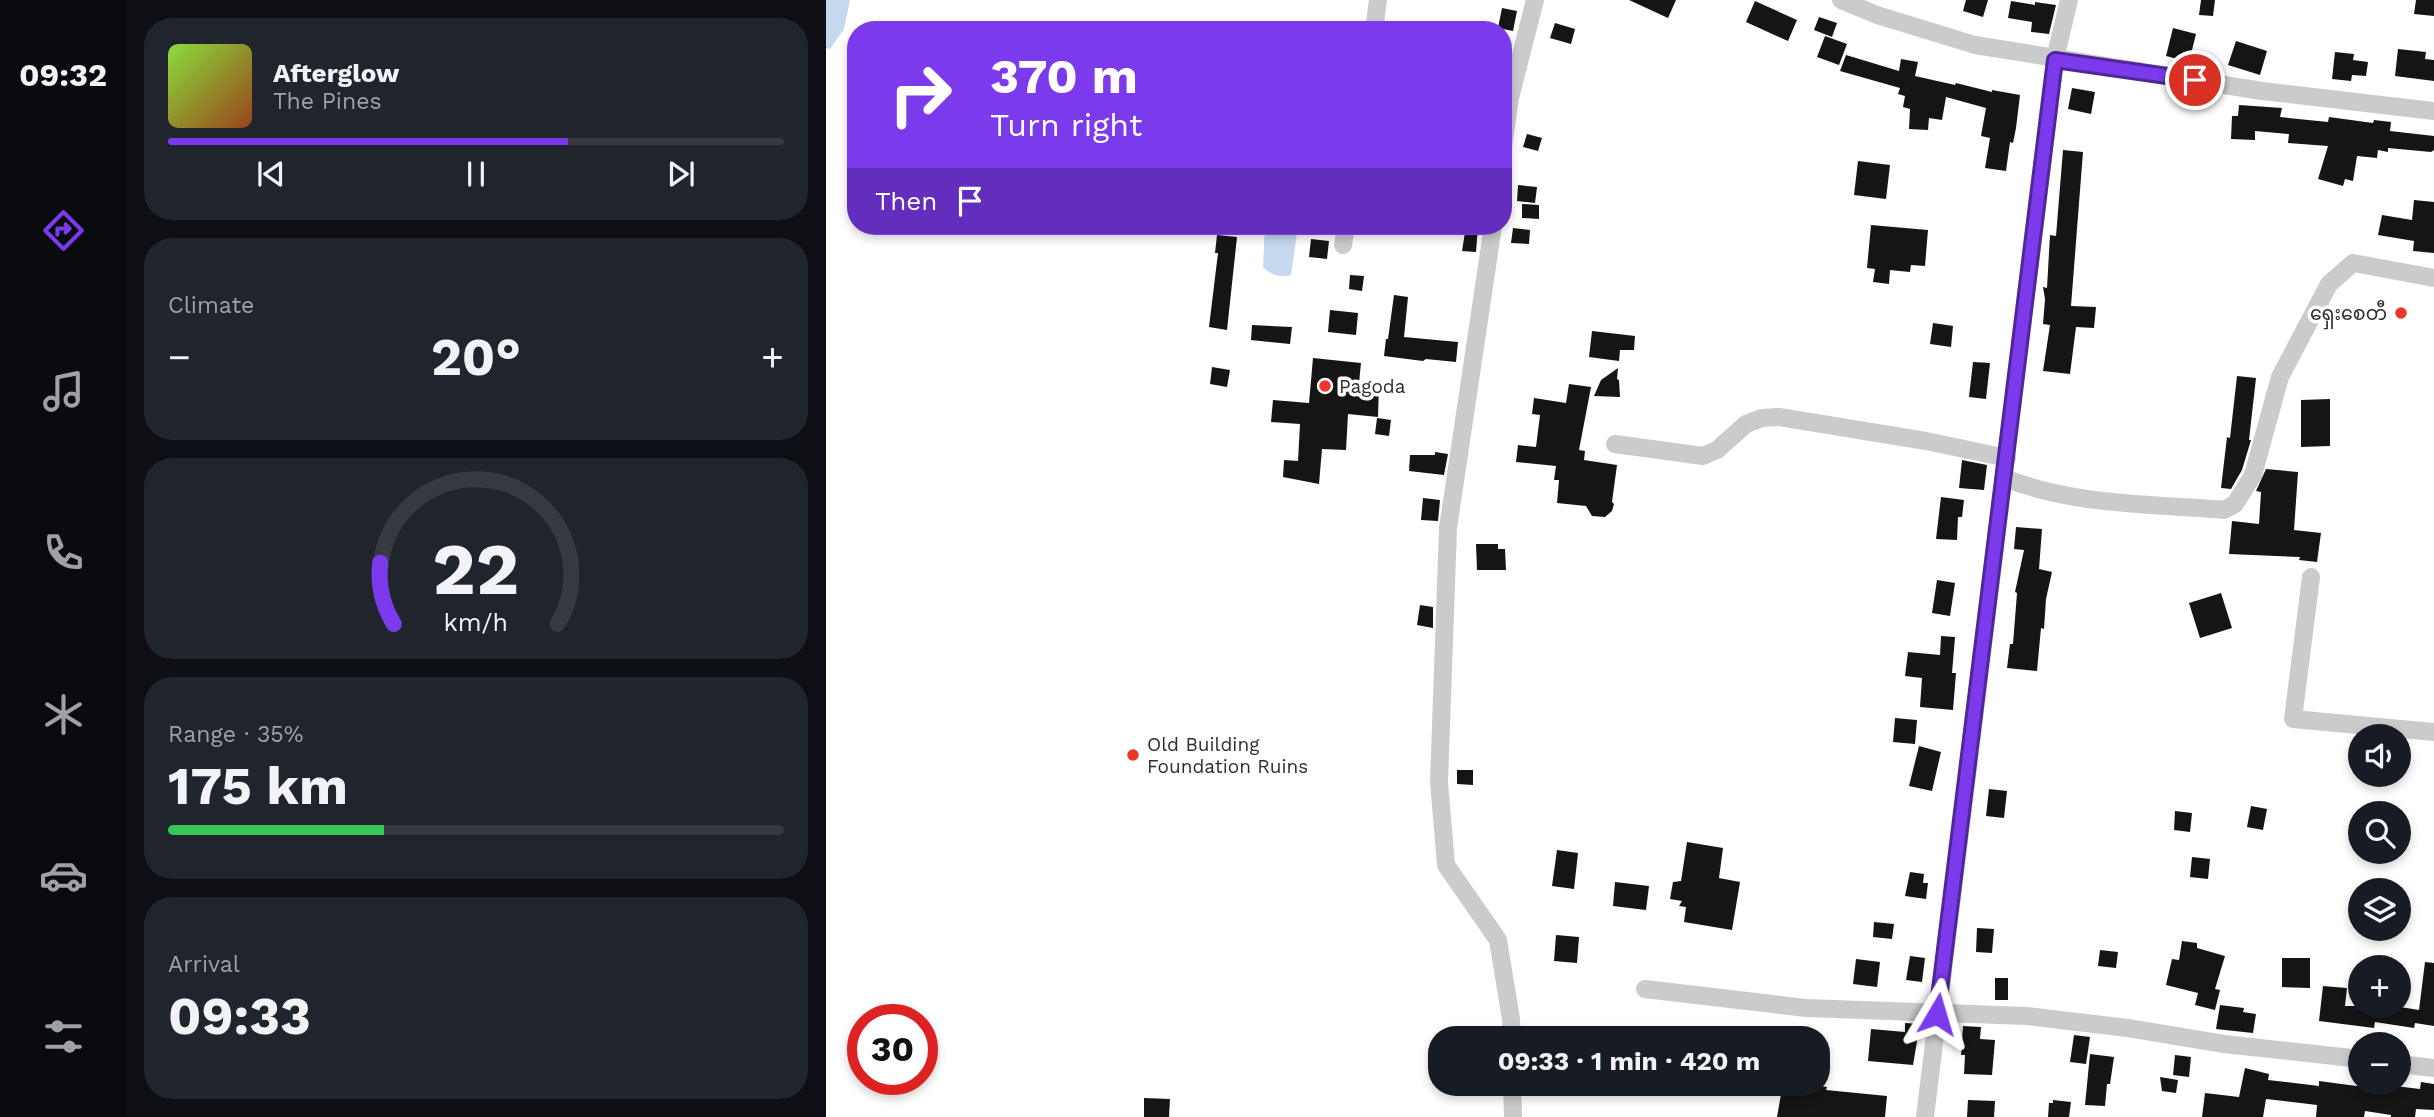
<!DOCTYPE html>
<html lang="en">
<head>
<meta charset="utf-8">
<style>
	body { margin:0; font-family:"Work Sans","Noto Sans Myanmar",sans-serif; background:#20242c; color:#f1f3f6; height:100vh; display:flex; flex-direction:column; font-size:26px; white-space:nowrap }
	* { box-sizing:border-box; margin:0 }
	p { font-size:23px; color:#9ea1a6 }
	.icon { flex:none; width:38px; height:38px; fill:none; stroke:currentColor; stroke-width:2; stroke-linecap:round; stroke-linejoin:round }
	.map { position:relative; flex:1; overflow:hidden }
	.details { display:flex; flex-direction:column; gap:18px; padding:18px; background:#0d0f14; width:700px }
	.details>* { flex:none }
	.banner { position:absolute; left:21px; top:21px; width:665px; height:214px; border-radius:28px; box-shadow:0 4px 10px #0003; background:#7c3aed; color:#fff; overflow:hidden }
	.fabs { position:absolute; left:1522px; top:724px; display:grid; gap:14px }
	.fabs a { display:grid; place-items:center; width:63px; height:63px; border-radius:50%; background:#171b24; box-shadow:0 4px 10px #0003; font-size:35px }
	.speed { position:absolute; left:21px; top:1004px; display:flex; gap:14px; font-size:35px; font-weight:700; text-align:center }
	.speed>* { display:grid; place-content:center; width:91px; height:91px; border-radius:50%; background:#171b24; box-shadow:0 4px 10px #0003; line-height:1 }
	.speed .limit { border:10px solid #d22; background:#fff; color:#111 }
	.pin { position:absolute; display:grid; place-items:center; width:60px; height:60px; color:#fff; margin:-30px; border:4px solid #fff; border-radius:50%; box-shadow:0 2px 7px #0007 }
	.me { position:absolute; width:77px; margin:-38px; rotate:7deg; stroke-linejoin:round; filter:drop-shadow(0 0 5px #0008) }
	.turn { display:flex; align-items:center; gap:24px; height:147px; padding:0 28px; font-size:32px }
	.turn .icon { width:91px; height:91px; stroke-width:2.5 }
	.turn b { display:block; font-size:49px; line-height:60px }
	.then { display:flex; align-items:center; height:66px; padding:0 28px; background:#0003; gap:14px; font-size:26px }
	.big { font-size:52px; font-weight:700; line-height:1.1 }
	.details .tile { flex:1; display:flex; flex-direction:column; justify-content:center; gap:10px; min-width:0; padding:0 24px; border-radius:28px; background:#20242c }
	.details .dial { align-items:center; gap:0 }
	.dial svg { height:182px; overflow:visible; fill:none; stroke:#363941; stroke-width:7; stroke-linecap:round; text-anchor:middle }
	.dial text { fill:#f1f3f6; stroke:none }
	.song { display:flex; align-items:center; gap:21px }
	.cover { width:84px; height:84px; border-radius:10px; background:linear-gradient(135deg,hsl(90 70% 55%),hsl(20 70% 35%)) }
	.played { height:7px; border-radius:4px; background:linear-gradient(90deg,#7c3aed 65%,#363941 65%) }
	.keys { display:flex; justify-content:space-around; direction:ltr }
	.heat { display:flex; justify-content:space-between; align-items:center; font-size:38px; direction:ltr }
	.charge { height:10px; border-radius:5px; background:linear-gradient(90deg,#34c759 35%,#363941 0) }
	.trip { position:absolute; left:602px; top:1026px; width:402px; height:70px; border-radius:28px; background:#171b24; box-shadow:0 4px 10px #0003; font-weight:700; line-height:70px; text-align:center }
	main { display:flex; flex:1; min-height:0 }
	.tabs { display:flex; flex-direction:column; width:126px; justify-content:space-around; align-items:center; background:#090b0e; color:#9ea1a6 }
	.tabs .icon { width:49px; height:49px }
	.tabs .selected { color:#7c3aed }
	.tabs b { font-size:32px; color:#f1f3f6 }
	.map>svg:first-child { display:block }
	.water { fill:#c6d8ed }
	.building { fill:#151515 }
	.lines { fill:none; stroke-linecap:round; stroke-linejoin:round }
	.minor { stroke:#cbcbcb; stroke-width:18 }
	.route-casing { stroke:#51269a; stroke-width:18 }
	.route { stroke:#7c3aed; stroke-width:12 }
	.poi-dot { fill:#ed3528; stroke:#fff; stroke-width:2.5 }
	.labels { text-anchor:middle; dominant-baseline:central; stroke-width:7; stroke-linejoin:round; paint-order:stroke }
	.poi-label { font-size:19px; fill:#2e2e2e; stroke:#fff; text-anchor:start }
</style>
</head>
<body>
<main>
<nav class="tabs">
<b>09:32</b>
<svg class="icon selected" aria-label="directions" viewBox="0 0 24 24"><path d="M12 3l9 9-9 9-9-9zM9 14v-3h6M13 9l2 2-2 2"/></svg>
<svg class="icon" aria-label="music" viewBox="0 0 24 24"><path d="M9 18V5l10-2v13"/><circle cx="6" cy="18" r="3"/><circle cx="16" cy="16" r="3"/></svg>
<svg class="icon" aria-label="phone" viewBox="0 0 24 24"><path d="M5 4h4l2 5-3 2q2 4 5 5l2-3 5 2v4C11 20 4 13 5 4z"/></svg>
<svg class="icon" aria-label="climate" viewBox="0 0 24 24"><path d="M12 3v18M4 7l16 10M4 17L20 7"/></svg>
<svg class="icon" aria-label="car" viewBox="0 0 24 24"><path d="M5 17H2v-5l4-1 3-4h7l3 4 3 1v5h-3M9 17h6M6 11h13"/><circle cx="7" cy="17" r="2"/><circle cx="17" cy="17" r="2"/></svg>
<svg class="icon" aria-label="filters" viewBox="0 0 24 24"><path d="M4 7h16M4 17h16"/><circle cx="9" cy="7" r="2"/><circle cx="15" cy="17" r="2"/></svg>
</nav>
<section class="details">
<div class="tile">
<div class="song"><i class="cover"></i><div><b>Afterglow</b><p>The Pines</p></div></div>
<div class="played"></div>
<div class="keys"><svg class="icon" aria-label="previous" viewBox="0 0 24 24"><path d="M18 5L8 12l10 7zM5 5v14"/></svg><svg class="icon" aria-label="pause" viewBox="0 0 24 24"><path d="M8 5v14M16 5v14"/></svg><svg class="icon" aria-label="next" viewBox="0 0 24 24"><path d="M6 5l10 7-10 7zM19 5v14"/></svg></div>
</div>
<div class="tile"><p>Climate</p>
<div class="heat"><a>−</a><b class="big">20°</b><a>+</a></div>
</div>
<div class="tile dial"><svg viewBox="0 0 100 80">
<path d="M14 69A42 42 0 1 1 86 69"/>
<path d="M14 69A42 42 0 0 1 8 42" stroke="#7c3aed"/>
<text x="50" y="56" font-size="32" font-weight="700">22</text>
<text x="50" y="72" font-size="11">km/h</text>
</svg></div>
<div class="tile"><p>Range · 35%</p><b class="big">175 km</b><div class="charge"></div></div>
<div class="tile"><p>Arrival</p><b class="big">09:33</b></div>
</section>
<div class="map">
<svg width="1608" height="1117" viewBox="0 0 1608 1117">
	<rect width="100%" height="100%" fill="#fff"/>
	<!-- water -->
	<g class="water">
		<polygon points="0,0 24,0 18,29 4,49 0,48"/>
		<path d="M439,226H472L465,275C455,278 445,275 437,267Z"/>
	</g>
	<!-- building -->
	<g class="building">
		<polygon points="803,0 850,0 842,18"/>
		<polygon points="1140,0 1162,0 1157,17 1137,11"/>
		<polygon points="1375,0 1389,0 1387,16 1373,15"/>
		<polygon points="1590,0 1608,0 1608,16 1588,14"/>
		<polygon points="929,1 971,20 962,41 920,22"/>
		<polygon points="1185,1 1209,5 1209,2 1230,5 1223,34 1205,32 1206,22 1182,18"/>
		<polygon points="676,8 691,11 687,31 672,28"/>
		<polygon points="993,17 1011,23 1006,37 988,30"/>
		<polygon points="729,23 749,29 745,44 724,38"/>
		<polygon points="1347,28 1370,34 1363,62 1340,56"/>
		<polygon points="999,36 1021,44 1013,65 991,57"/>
		<polygon points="1410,41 1441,51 1434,75 1402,65"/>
		<polygon points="1572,49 1600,52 1599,59 1608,60 1608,81 1569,76"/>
		<polygon points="1509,52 1528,54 1527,60 1542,62 1540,76 1526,75 1525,81 1506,79"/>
		<polygon points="1020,55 1073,71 1075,59 1092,62 1089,76 1129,85 1130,83 1166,92 1166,90 1194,95 1190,128 1187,143 1184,142 1180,171 1159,168 1164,138 1155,136 1160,108 1120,97 1116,120 1103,118 1102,130 1083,129 1084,109 1077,107 1079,96 1072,94 1074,88 1014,71"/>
		<polygon points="1246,88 1269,92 1265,114 1242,109"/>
		<polygon points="1413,105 1456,108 1454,117 1502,122 1503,117 1547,123 1548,120 1565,122 1564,131 1608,136 1608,150 1605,152 1562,148 1562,152 1552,150 1551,158 1531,156 1527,181 1519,179 1517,186 1492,179 1502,146 1462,143 1463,134 1429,131 1429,140 1405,139 1406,116 1412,116"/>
		<polygon points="701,134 716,138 712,151 697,147"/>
		<polygon points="1237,150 1257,152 1245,306 1270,307 1268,328 1250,327 1244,374 1217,371 1224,325 1217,324 1219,299 1217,287 1221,288 1224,235 1230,236"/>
		<polygon points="1032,161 1064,165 1060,199 1028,195"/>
		<polygon points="692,185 711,187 709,203 691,201"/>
		<polygon points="1588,200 1608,202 1608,253 1587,251 1588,241 1552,235 1556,215 1586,220"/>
		<polygon points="696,204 713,205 713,219 696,218"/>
		<polygon points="1045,225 1102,230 1099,266 1085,265 1084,272 1064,270 1063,284 1047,282 1049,269 1041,268"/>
		<polygon points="640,226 652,226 650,252 636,251"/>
		<polygon points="687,228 704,230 703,244 685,243"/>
		<polygon points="391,235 411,237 401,330 383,327 392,253 389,253"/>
		<polygon points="485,239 503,241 501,259 483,257"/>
		<polygon points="524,275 538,276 536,291 523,289"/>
		<polygon points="568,295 582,297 578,337 632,342 630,362 600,359 597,361 558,356 560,339 562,339"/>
		<polygon points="504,310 532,313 530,335 502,332"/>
		<polygon points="1107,323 1127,326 1125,347 1104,344"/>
		<polygon points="426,325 466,327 464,344 425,340"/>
		<polygon points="766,331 809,336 808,350 794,350 793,361 763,357"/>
		<polygon points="487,358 535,363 533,383 553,384 552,417 522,414 520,450 496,449 493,484 457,477 458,460 472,461 474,424 445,422 447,400 483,403"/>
		<polygon points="1147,362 1164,363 1160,399 1143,397"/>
		<polygon points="386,367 404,370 401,387 384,384"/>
		<polygon points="792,368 791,379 793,380 794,397 768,396 775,380"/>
		<polygon points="1411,376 1430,378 1423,440 1425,440 1416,470 1405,489 1395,488 1401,437 1404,438"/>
		<polygon points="743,384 765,387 753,450 759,451 758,460 791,465 786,502 788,504 786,511 779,517 766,516 760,506 731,503 733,480 728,480 730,466 690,462 692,445 710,447 714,415 706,414 708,398 740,403"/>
		<polygon points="1504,399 1504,446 1475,447 1475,400"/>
		<polygon points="551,418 565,420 563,436 549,434"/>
		<polygon points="609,452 622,454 618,475 583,471 584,455 609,455"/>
		<polygon points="1136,460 1161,465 1158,490 1133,488"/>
		<polygon points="1440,469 1472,472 1468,530 1495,533 1491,562 1473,560 1474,557 1403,554 1406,521 1433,524 1435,492 1430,491"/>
		<polygon points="1115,497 1138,500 1136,517 1132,517 1131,540 1110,539"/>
		<polygon points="597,498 614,500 612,521 595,520"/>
		<polygon points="1190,527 1216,529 1213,569 1226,572 1220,599 1218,629 1215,628 1211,671 1181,668 1184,644 1187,644 1191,593 1189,592 1198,550 1188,549"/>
		<polygon points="650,544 672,544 672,549 679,549 680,570 651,570"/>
		<polygon points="1111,580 1129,583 1124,616 1106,613"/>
		<polygon points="1395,593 1406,628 1374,638 1363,603"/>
		<polygon points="594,605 607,607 607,628 591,625"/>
		<polygon points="1115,636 1129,637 1126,673 1130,673 1127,710 1094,707 1096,678 1079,676 1082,652 1114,655"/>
		<polygon points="1069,718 1091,720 1089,744 1067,742"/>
		<polygon points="1093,746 1115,752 1106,791 1083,786"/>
		<polygon points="631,770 647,770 647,785 631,784"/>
		<polygon points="1163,789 1181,791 1178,818 1160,816"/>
		<polygon points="1425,806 1441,809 1437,830 1421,827"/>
		<polygon points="1349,811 1366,813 1364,832 1348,830"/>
		<polygon points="861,842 897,848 893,878 914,882 906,930 858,922 860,907 853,906 856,901 844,899 847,882 855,881"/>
		<polygon points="731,850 752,853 748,889 726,886"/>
		<polygon points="1366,857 1384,859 1382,879 1364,877"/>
		<polygon points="1084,872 1098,874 1097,883 1102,883 1100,899 1079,896"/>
		<polygon points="789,882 823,886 820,910 787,906"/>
		<polygon points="1048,922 1068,924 1066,939 1047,937"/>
		<polygon points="1151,928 1168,929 1166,953 1150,952"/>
		<polygon points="730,935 753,937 751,963 728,961"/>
		<polygon points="1356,941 1371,943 1371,948 1399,956 1389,989 1394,990 1389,1010 1369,1005 1372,993 1340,985 1346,959 1353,960"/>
		<polygon points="1274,950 1292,952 1290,968 1272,966"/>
		<polygon points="1084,956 1099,958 1096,982 1080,980"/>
		<polygon points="1456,958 1484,958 1484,988 1456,987"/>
		<polygon points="1030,959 1054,962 1051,987 1027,984"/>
		<polygon points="1599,962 1608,963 1608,1026 1589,1023 1588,1028 1549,1022 1548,1028 1493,1021 1497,986 1521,988 1519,1006 1568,1006 1593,1010"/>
		<rect x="1169" y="978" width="13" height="22"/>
		<polygon points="1394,1005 1418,1008 1417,1012 1430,1014 1427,1033 1390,1029"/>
		<polygon points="1079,1023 1094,1024 1087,1065 1042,1061 1045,1029 1079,1032"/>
		<polygon points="1137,1026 1155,1027 1154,1039 1169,1040 1166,1075 1138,1074 1139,1055 1135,1055"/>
		<polygon points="1248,1035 1264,1037 1260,1064 1244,1062"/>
		<polygon points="1264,1054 1288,1057 1284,1084 1281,1084 1279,1106 1259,1105"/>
		<polygon points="1349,1055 1365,1057 1363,1077 1347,1075"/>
		<polygon points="1419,1068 1443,1074 1442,1080 1493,1086 1493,1081 1568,1091 1569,1086 1594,1089 1595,1082 1608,1084 1608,1110 1590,1109 1589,1117 1565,1117 1565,1115 1539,1111 1538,1117 1490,1117 1491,1105 1440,1099 1437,1117 1376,1117 1379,1093 1413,1097"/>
		<polygon points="1334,1077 1352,1080 1350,1093 1336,1091"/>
		<polygon points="957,1083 974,1083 1001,1087 1000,1090 1061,1096 1059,1117 951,1117"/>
		<polygon points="318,1098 344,1099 343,1117 318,1117"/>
		<polygon points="1142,1100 1169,1101 1168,1117 1141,1117"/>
		<polygon points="1227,1100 1245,1102 1243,1117 1222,1117 1223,1103 1227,1103"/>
	</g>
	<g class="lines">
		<!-- minor -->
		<g class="minor">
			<polyline points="1015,0 1051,15 1149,45 1436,91 1608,111"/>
			<polyline points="548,30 552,0"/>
			<polyline points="677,147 684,98 709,0"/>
			<polyline points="667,226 622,528 613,782 620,865 672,940 685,1019 686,1038"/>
			<polyline points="517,245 520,226"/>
			<polyline points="789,444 877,456 891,450 920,424 936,418 953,417 1100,441 1181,458"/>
			<path d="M1179,478C1244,505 1327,504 1398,510L1409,504L1427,475L1454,377L1503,284L1527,263L1608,278"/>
			<polyline points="1485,577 1467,719 1608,732"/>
			<polyline points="819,989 980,1008 1201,1016 1302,1028 1398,1044 1535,1059"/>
			<polyline points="1573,1064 1608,1068"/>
			<polyline points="686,1083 687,1117"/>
			<polyline points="1099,1117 1229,59 1243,0"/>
		</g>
	</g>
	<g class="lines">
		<!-- route casing -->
		<g class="route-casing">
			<polyline id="route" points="1111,1014 1229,60 1369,80"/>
		</g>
		<!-- route -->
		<use href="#route" class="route"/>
	</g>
	<!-- markers -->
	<g class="poi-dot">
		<circle cx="1575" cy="313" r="7"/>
		<circle cx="499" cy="386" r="7"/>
		<circle cx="307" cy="755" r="7"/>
	</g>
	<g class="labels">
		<!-- poi labels -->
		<g class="poi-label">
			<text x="1561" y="313" text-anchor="end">ရှေးစေတီ</text>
			<text x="513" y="386">Pagoda</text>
			<text x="321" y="744">Old Building<tspan x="321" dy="22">Foundation Ruins</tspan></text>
		</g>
	</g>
</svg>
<div class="fabs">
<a><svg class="icon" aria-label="sound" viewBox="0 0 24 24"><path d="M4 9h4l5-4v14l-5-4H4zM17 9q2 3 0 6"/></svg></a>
<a><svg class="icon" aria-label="search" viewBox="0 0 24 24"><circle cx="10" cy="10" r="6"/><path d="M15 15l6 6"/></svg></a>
<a><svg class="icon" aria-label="layers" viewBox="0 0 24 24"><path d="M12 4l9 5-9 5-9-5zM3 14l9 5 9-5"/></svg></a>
<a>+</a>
<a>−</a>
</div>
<div class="speed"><div class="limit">30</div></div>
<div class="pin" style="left:1369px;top:80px;background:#d93025"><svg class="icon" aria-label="arrive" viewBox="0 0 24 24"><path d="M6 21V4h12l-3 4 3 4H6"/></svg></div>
<svg class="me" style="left:1111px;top:1014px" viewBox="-20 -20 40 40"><path d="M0-17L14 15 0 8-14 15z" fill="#7c3aed" stroke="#fff" stroke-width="4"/></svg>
<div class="trip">09:33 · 1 min · 420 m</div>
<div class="banner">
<div class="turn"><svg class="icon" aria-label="right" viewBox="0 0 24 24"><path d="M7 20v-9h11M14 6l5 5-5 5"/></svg><div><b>370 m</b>Turn right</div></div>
<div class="then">Then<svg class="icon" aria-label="arrive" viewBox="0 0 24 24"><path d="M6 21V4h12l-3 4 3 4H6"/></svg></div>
</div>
</div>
</main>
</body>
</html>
